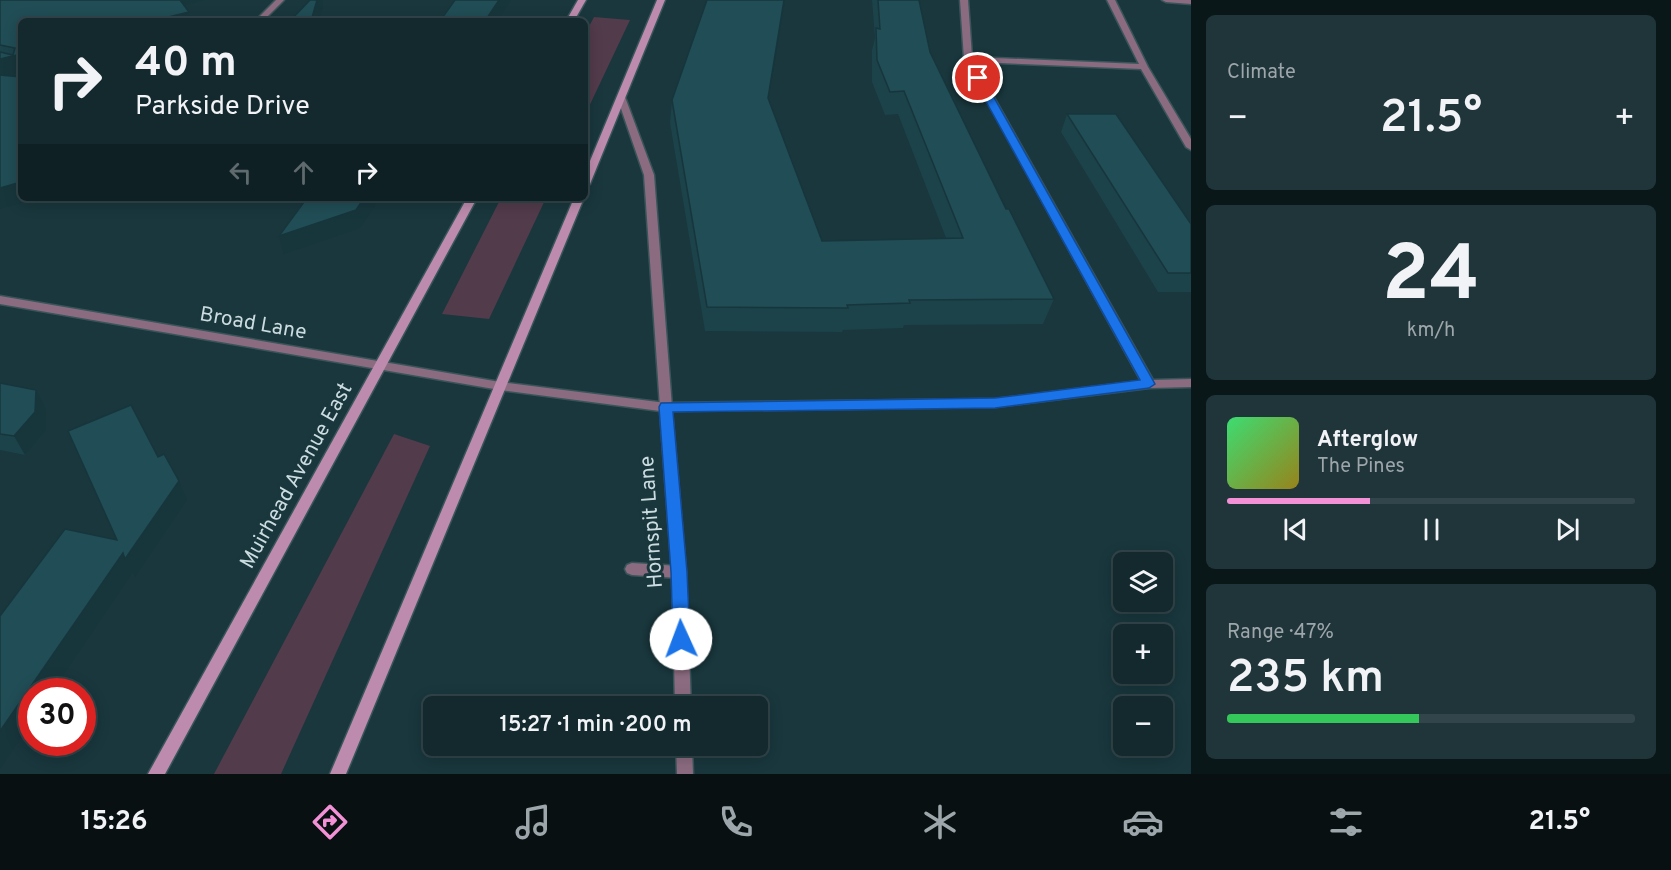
<!DOCTYPE html>
<html lang="en">
<head>
<meta charset="utf-8">
<style>
	body { margin:0; font-family:Overpass,sans-serif; background:#20353a; color:#f1f3f6; height:100vh; display:flex; flex-direction:column; font-size:22px; white-space:nowrap }
	* { box-sizing:border-box; margin:0 }
	p { font-size:20px; color:#9da6aa }
	.icon { flex:none; width:33px; height:33px; fill:none; stroke:currentColor; stroke-width:2; stroke-linecap:round; stroke-linejoin:round }
	.map { position:relative; flex:1; overflow:hidden }
	.panel { display:flex; flex-direction:column; gap:15px; padding:15px; background:#0a1719; width:480px }
	.panel>* { flex:none }
	.banner { position:absolute; left:18px; top:18px; width:570px; height:183px; border-radius:9px; box-shadow:0 3px 15px #0003,0 0 0 2px #32454a; background:#13292e; color:#f1f3f6; overflow:hidden }
	.controls { position:absolute; left:1113px; top:552px; display:grid; gap:12px }
	.controls a { display:grid; place-items:center; width:60px; height:60px; border-radius:9px; background:#13292e; box-shadow:0 3px 15px #0003,0 0 0 2px #32454a; font-size:30px }
	.speed { position:absolute; left:18px; top:678px; display:flex; gap:12px; font-size:30px; font-weight:700; text-align:center }
	.speed>* { display:grid; place-content:center; width:78px; height:78px; border-radius:50%; background:#13292e; box-shadow:0 3px 15px #0003,0 0 0 2px #32454a; line-height:1 }
	.speed .limit { border:9px solid #d22; background:#fff; color:#111 }
	.pin { position:absolute; display:grid; place-items:center; width:51px; height:51px; color:#fff; margin:-26px; border:3px solid #fff; border-radius:50%; box-shadow:0 2px 6px #0007 }
	.me { position:absolute; width:66px; margin:-33px; rotate:358deg; stroke-linejoin:round; filter:drop-shadow(0 0 4px #0008) }
	.turn { display:flex; align-items:center; gap:21px; height:126px; padding:0 18px; font-size:27px }
	.turn .icon { width:78px; height:78px; stroke-width:2.5 }
	.turn b { display:block; font-size:42px; line-height:51px }
	.lanes { display:flex; align-items:center; height:57px; padding:0 18px; background:#0003; justify-content:center; gap:30px; direction:ltr }
	.lanes .off { opacity:.35 }
	.big { font-size:45px; font-weight:600; line-height:1.1 }
	.panel .card { flex:1; display:flex; flex-direction:column; justify-content:center; gap:9px; min-width:0; padding:0 21px; border-radius:9px; background:#20353a }
	.panel .dial { align-items:center; gap:0 }
	.dial b { font-size:78px; line-height:1 }
	.song { display:flex; align-items:center; gap:18px }
	.cover { width:72px; height:72px; border-radius:9px; background:linear-gradient(135deg,hsl(140 70% 55%),hsl(50 70% 35%)) }
	.played { height:6px; border-radius:3px; background:linear-gradient(90deg,#f391d6 35%,#32454a 35%) }
	.keys { display:flex; justify-content:space-around; direction:ltr }
	.heat { display:flex; justify-content:space-between; align-items:center; font-size:33px; direction:ltr }
	.charge { height:9px; border-radius:4px; background:linear-gradient(90deg,#34c759 47%,#32454a 0) }
	.trip { position:absolute; left:423px; top:696px; width:345px; height:60px; border-radius:9px; background:#13292e; box-shadow:0 3px 15px #0003,0 0 0 2px #32454a; font-weight:600; line-height:60px; text-align:center }
	.tab-bar { display:flex; height:96px; justify-content:space-around; align-items:center; background:#081012; color:#9da6aa }
	.tab-bar .icon { width:42px; height:42px }
	.tab-bar .on { color:#f391d6 }
	.tab-bar b { font-size:27px; color:#f1f3f6 }
	main { display:flex; flex:1; min-height:0 }
	.map>svg:first-child { display:block }
	.green { fill:#523b4b }
	.lines { fill:none; stroke-linecap:round; stroke-linejoin:round }
	.lane-casing { stroke:#39555a; stroke-width:3 }
	.street-casing { stroke:#39555a; stroke-width:3 }
	.secondary-casing { stroke:#39555a; stroke-width:3 }
	.lane { fill:#8b6b80; fill-rule:evenodd }
	.street { fill:#8b6b80; fill-rule:evenodd }
	.secondary { fill:#bd8bad; fill-rule:evenodd }
	.wall { fill:#1c424a }
	.shaded-wall { fill:#17363c }
	.building { fill:#214d56; stroke:#17363c; stroke-width:1.5 }
	.route { fill:#1a73e8; stroke:#114b97; stroke-width:1.5 }
	.labels { text-anchor:middle; dominant-baseline:central; stroke-width:6; stroke-linejoin:round; paint-order:stroke }
	.street-label { font-size:21px; fill:#cbdce0; stroke:#19373d }
</style>
</head>
<body>
<main>
<div class="map">
<svg width="1191" height="774" viewBox="0 0 1191 774">
	<rect width="100%" height="100%" fill="#19373d"/>
	<!-- green -->
	<g class="green">
		<polygon points="594,17 630,20 585,115 585,34"/>
		<polygon points="501,198 546,198 489,319 442,314"/>
		<polygon points="394,434 430,446 281,774 214,774"/>
	</g>
	<g class="lines">
		<!-- lane casing -->
		<g class="lane-casing">
			<g id="lane">
				<polygon points="621,94 625,97 654,175 672,407 666,411 660,407 644,175 617,97"/>
				<polygon points="632,563 679,566 684,568 686,572 684,576 679,578 632,575 627,573 625,569 627,565"/>
			</g>
		</g>
		<!-- street casing -->
		<g class="street-casing">
			<g id="street">
				<polygon points="276,0 284,0 263,21 255,21"/>
				<polygon points="960,0 968,0 972,57 1139,64 1107,0 1115,0 1148,67 1191,139 1191,150 1186,147 1141,69 974,62 1153,380 1191,379 1191,387 1149,388 995,407 672,411 686,572 691,706 675,706 672,572 660,411 500,390 0,304 0,296 500,382 666,403 995,399 1141,381 964,59"/>
				<polygon points="1162,0 1191,0 1191,4 1166,2"/>
				<polygon points="676,746 692,746 693,774 677,774"/>
			</g>
		</g>
		<!-- secondary casing -->
		<g class="secondary-casing">
			<g id="secondary">
				<polygon points="578,0 586,0 574,21 566,21"/>
				<polygon points="657,0 665,0 590,184 585,187 585,173"/>
				<polygon points="467,198 477,198 165,774 148,774"/>
				<polygon points="574,198 584,198 346,774 330,774"/>
			</g>
		</g>
		<!-- lane -->
		<use href="#lane" class="lane"/>
		<!-- street -->
		<use href="#street" class="street"/>
		<!-- secondary -->
		<use href="#secondary" class="secondary"/>
	</g>
	<!-- wall -->
	<g class="wall">
		<polygon points="0,0 206,0 184,5 189,12 192,21 21,21 21,73 9,76 0,209"/>
		<polygon points="785,0 768,100 822,241 946,238 898,114 885,115 872,82 872,50 875,38 872,0 919,0 930,52 1006,209 1054,299 1043,324 904,325 903,328 843,330 842,332 705,331 670,123 672,100"/>
		<polygon points="1067,114 1191,224 1191,292 1158,292 1061,132"/>
		<polygon points="0,383 46,409 46,431 25,455 0,450"/>
	</g>
	<!-- shaded-wall -->
	<g class="shaded-wall">
		<polygon points="175,0 206,0 177,7"/>
		<polygon points="317,0 322,0 323,5 319,21 311,21"/>
		<polygon points="499,0 511,0 497,21 485,21"/>
		<polygon points="784,0 785,0 765,121 768,98"/>
		<polygon points="189,12 192,21 152,21"/>
		<polygon points="21,54 21,73 0,78 0,59"/>
		<polygon points="21,182 21,198 38,198 0,209 0,188"/>
		<polygon points="364,198 380,198 360,228 284,254 279,236"/>
		<polygon points="36,390 46,409 46,431 25,455 14,436"/>
		<polygon points="179,481 187,500 135,577 133,572 52,692 32,692 32,722 0,769 0,731 123,553"/>
	</g>
	<!-- building -->
	<g class="building">
		<polygon points="0,0 180,0 189,12 152,21 21,21 21,54 0,59 0,52 13,55 15,48 0,45"/>
		<polygon points="310,0 317,0 311,21 290,21"/>
		<polygon points="455,0 499,0 485,21 440,21"/>
		<polygon points="707,0 784,0 768,98 822,241 963,238 904,91 890,92 877,60 876,28 880,29 878,0 919,0 930,52 1006,209 1009,209 1054,299 909,300 910,303 847,305 848,308 707,307 672,100"/>
		<polygon points="0,75 21,77 21,182 0,188"/>
		<polygon points="1067,114 1116,114 1191,224 1191,273 1168,273"/>
		<polygon points="307,198 364,198 356,210 279,236"/>
		<polygon points="0,383 36,390 35,412 14,436 0,434"/>
		<polygon points="131,405 158,457 164,454 179,481 125,559 123,553 0,731 0,616 65,529 117,540 68,431"/>
	</g>
	<!-- route -->
	<polygon class="route" points="978,75 983,78 1155,384 1149,388 995,408 673,412 687,572 690,639 687,644 681,647 675,644 673,639 671,572 659,407 661,403 995,398 1140,380 973,78"/>
	<g class="labels">
		<!-- street labels -->
		<g class="street-label">
			<text transform="translate(253 324) rotate(10)">Broad Lane</text>
			<text transform="translate(297 476) rotate(-61)">Muirhead Avenue East</text>
			<text transform="translate(652 522) rotate(-94)">Hornspit Lane</text>
		</g>
	</g>
</svg>
<div class="controls">
<a><svg class="icon" aria-label="layers" viewBox="0 0 24 24"><path d="M12 4l9 5-9 5-9-5zM3 14l9 5 9-5"/></svg></a>
<a>+</a>
<a>−</a>
</div>
<div class="speed"><div class="limit">30</div></div>
<div class="pin" style="left:978px;top:78px;background:#d93025"><svg class="icon" aria-label="arrive" viewBox="0 0 24 24"><path d="M6 21V4h12l-3 4 3 4H6"/></svg></div>
<svg class="me" style="left:681px;top:639px" viewBox="-20 -20 40 40"><circle r="19" fill="#fff"/><path d="M0-13L10 11 0 6-10 11z" fill="#1a73e8"/></svg>
<div class="trip">15:27 · 1 min · 200 m</div>
<div class="banner">
<div class="turn"><svg class="icon" aria-label="right" viewBox="0 0 24 24"><path d="M7 20v-9h11M14 6l5 5-5 5"/></svg><div><b>40 m</b>Parkside Drive</div></div>
<div class="lanes"><svg class="icon off" aria-label="left" viewBox="0 0 24 24"><path d="M17 20v-9H6M10 6l-5 5 5 5"/></svg><svg class="icon off" aria-label="ahead" viewBox="0 0 24 24"><path d="M12 20V5M6 11l6-6 6 6"/></svg><svg class="icon" aria-label="right" viewBox="0 0 24 24"><path d="M7 20v-9h11M14 6l5 5-5 5"/></svg></div>
</div>
</div>
<section class="panel">
<div class="card"><p>Climate</p>
<div class="heat"><a>−</a><b class="big">21.5°</b><a>+</a></div>
</div>
<div class="card dial"><b>24</b><p>km/h</p></div>
<div class="card">
<div class="song"><i class="cover"></i><div><b>Afterglow</b><p>The Pines</p></div></div>
<div class="played"></div>
<div class="keys"><svg class="icon" aria-label="previous" viewBox="0 0 24 24"><path d="M18 5L8 12l10 7zM5 5v14"/></svg><svg class="icon" aria-label="pause" viewBox="0 0 24 24"><path d="M8 5v14M16 5v14"/></svg><svg class="icon" aria-label="next" viewBox="0 0 24 24"><path d="M6 5l10 7-10 7zM19 5v14"/></svg></div>
</div>
<div class="card"><p>Range · 47%</p><b class="big">235 km</b><div class="charge"></div></div>
</section>
</main>
<nav class="tab-bar">
<b>15:26</b>
<svg class="icon on" aria-label="directions" viewBox="0 0 24 24"><path d="M12 3l9 9-9 9-9-9zM9 14v-3h6M13 9l2 2-2 2"/></svg>
<svg class="icon" aria-label="music" viewBox="0 0 24 24"><path d="M9 18V5l10-2v13"/><circle cx="6" cy="18" r="3"/><circle cx="16" cy="16" r="3"/></svg>
<svg class="icon" aria-label="phone" viewBox="0 0 24 24"><path d="M5 4h4l2 5-3 2q2 4 5 5l2-3 5 2v4C11 20 4 13 5 4z"/></svg>
<svg class="icon" aria-label="climate" viewBox="0 0 24 24"><path d="M12 3v18M4 7l16 10M4 17L20 7"/></svg>
<svg class="icon" aria-label="car" viewBox="0 0 24 24"><path d="M5 17H2v-5l4-1 3-4h7l3 4 3 1v5h-3M9 17h6M6 11h13"/><circle cx="7" cy="17" r="2"/><circle cx="17" cy="17" r="2"/></svg>
<svg class="icon" aria-label="filters" viewBox="0 0 24 24"><path d="M4 7h16M4 17h16"/><circle cx="9" cy="7" r="2"/><circle cx="15" cy="17" r="2"/></svg>
<b>21.5°</b>
</nav>
</body>
</html>
